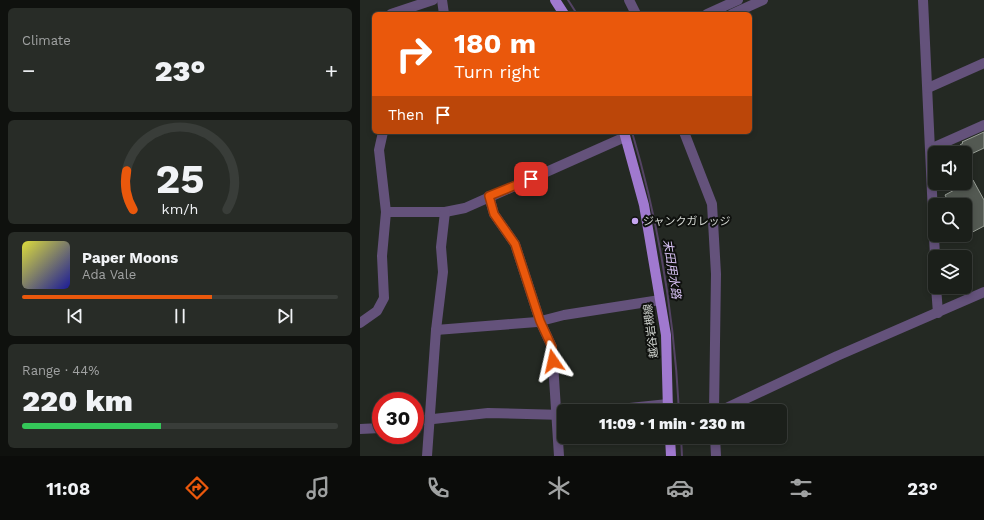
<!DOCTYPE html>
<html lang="en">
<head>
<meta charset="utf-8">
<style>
	body { margin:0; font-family:"Work Sans","Noto Sans JP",sans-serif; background:#282c27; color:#f1f3f6; height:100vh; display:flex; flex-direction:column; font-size:15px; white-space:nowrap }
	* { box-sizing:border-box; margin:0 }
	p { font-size:13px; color:#a0a2a2 }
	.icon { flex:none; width:22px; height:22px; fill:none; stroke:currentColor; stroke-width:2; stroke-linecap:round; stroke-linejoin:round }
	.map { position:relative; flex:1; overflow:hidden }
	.sheet { display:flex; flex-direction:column; gap:8px; padding:8px; background:#0f110e; width:360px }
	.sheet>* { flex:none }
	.hud { position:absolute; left:12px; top:12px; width:380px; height:122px; border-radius:6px; box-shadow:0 2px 6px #0003,0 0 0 1px #393d39; background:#ea580c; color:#fff; overflow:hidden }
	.buttons { position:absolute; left:568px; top:146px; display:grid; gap:8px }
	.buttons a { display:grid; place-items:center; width:44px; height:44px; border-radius:6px; background:#1b1f1a; box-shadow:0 2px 6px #0003,0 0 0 1px #393d39; font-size:20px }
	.speed { position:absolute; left:12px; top:392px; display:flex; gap:8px; font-size:20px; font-weight:700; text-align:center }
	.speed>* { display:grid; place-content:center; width:52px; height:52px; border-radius:50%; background:#1b1f1a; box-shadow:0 2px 6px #0003,0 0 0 1px #393d39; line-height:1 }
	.speed .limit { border:6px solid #d22; background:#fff; color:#111 }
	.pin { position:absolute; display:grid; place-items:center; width:34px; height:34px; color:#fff; margin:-17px; border-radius:8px; box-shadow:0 2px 6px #0006 }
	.me { position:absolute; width:44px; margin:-22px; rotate:349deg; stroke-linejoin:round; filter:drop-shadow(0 0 3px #0008) }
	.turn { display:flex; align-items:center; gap:14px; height:84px; padding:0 16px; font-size:18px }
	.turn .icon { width:52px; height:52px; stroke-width:2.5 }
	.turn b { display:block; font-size:28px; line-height:34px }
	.then { display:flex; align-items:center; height:38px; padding:0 16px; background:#0003; gap:8px; font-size:15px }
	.big { font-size:30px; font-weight:800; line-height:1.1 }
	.sheet .card { flex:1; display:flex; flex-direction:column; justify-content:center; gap:6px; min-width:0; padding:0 14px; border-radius:6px; background:#282c27 }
	.sheet .dial { align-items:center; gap:0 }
	.dial svg { height:104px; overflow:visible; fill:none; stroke:#393d39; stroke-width:7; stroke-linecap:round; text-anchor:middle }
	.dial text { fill:#f1f3f6; stroke:none }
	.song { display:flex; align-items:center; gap:12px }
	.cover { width:48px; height:48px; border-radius:6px; background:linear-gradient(135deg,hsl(60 70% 55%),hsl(240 70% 35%)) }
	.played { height:4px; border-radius:2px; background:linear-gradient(90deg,#ea580c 60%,#393d39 60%) }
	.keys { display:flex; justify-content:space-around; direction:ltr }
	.heat { display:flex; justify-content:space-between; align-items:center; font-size:22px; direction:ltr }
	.charge { height:6px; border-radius:3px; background:linear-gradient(90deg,#34c759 44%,#393d39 0) }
	.trip { position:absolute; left:197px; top:404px; width:230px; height:40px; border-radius:6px; background:#1b1f1a; box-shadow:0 2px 6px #0003,0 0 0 1px #393d39; font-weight:800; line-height:40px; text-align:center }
	.menu { display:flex; height:64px; justify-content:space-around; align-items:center; background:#0b0c0a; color:#a0a2a2 }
	.menu .icon { width:28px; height:28px }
	.menu .on { color:#ea580c }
	.menu b { font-size:18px; color:#f1f3f6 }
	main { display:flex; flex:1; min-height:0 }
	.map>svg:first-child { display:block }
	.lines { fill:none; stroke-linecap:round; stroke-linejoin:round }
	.stream { stroke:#544364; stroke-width:2 }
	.building { fill:#535952; stroke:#999f97 }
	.minor { stroke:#64527b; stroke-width:10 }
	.major { stroke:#a079cf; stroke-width:10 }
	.route-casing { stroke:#983908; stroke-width:10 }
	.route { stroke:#ea580c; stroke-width:7 }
	.poi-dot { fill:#c6a6f0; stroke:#0f110e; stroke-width:1.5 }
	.labels { text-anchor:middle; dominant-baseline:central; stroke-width:4; stroke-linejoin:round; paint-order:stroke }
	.poi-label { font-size:11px; fill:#d6dad5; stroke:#0f110e; text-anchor:start }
	.street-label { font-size:11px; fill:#d6dad5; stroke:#0f110e }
	.water-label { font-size:12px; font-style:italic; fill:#d7c1f4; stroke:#0f110e }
</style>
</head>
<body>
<main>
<section class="sheet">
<div class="card"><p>Climate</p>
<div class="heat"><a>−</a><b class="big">23°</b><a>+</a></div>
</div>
<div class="card dial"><svg viewBox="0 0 100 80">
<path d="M14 69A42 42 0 1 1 86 69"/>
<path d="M14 69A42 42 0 0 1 9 39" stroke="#ea580c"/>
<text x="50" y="56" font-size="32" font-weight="700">25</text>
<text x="50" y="72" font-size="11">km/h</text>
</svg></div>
<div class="card">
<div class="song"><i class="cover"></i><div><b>Paper Moons</b><p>Ada Vale</p></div></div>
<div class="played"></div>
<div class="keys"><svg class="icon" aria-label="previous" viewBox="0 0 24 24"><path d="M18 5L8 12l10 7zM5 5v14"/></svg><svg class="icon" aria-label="pause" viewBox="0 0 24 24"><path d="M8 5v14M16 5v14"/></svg><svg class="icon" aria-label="next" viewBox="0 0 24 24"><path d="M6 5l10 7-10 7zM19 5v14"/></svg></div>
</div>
<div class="card"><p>Range · 44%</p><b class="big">220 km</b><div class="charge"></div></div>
</section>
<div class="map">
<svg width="624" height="456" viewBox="0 0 624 456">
	<rect width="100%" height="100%" fill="#242923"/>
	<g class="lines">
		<!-- stream -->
		<g class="stream">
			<polyline points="208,0 217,14"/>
			<path d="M272,132C299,223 314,316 319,411"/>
			<polyline points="321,437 322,456"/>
		</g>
	</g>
	<!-- building -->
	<g class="building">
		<polygon points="624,132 624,148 609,155 605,148 603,149 600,145 603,143 602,142"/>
		<polygon points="613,180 624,200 624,226 605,236 605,205 590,205 585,195"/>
	</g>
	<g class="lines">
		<!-- minor -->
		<g class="minor">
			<polyline points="82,0 84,14"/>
			<polyline points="269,0 276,14"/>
			<polyline points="563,0 575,257"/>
			<polyline points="31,14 73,0"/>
			<polyline points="347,14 378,0"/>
			<polyline points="372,14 403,0"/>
			<polyline points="568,88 624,63"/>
			<polyline points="324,132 352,204 356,274 354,411"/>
			<polyline points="570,149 624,125"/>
			<polyline points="129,196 134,214 155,244 180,321 192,347 199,456"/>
			<polyline points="26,212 85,212 105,208 265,137"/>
			<polyline points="576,287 578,313"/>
			<polyline points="0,323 17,311 24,298 22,256 26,212 19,150 23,132"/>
			<polyline points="76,330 177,322 204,315 300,300"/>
			<polyline points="241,411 308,404"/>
			<polyline points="360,411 477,356 624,292"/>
			<polyline points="55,421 128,413 204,415"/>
			<polyline points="0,429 21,428"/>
			<polyline points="355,437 356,456"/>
			<polyline points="67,456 76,330 83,272 81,247 85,212"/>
		</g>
		<!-- major -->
		<g class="major">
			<polyline points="195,0 204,14"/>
			<polyline points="264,132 284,205 306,335 308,411"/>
			<polyline points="310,437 311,456"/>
		</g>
	</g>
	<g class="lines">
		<!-- route casing -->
		<g class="route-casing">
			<polyline id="route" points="171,179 129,196 134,214 155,244 180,321 192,347 193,361"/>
		</g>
		<!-- route -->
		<use href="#route" class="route"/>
	</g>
	<!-- markers -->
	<circle class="poi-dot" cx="275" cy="221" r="4"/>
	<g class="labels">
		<!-- poi labels -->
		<g class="poi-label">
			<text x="283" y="221">ジャンクガレッジ</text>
		</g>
		<!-- street labels -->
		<g class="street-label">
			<text transform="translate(291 331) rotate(-97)">越谷岩槻線</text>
		</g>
		<!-- water labels -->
		<g class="water-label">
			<text transform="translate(312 269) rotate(81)">末田用水路</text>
		</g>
	</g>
</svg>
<div class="buttons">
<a><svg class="icon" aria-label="sound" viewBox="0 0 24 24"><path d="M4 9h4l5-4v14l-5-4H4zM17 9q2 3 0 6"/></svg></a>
<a><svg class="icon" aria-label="search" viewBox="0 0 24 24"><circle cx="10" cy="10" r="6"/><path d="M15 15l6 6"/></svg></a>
<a><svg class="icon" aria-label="layers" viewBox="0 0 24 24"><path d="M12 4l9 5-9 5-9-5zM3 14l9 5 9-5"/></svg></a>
</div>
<div class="speed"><div class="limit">30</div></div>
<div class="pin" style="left:171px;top:179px;background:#d93025"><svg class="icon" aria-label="arrive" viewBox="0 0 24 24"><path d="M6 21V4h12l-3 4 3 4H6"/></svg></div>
<svg class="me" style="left:193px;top:361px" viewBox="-20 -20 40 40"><path d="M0-17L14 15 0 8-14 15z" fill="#ea580c" stroke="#fff" stroke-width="4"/></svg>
<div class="trip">11:09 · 1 min · 230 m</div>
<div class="hud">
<div class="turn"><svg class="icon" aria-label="right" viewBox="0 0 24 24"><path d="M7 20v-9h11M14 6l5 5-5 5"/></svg><div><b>180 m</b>Turn right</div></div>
<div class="then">Then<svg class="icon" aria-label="arrive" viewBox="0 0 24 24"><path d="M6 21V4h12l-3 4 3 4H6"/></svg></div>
</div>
</div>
</main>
<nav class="menu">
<b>11:08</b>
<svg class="icon on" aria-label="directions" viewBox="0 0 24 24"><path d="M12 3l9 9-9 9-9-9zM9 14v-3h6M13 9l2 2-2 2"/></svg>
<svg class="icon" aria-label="music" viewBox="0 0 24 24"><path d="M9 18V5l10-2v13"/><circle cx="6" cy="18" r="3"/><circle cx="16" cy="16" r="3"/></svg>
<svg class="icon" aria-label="phone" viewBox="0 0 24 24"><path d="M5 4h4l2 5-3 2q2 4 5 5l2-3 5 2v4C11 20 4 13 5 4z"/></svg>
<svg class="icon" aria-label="climate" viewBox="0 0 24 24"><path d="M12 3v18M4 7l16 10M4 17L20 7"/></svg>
<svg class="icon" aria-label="car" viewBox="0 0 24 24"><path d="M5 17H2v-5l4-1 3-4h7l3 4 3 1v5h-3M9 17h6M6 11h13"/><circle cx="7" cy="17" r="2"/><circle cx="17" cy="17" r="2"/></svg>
<svg class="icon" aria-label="filters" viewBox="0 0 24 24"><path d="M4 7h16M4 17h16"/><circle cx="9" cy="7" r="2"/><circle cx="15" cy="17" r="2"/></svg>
<b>23°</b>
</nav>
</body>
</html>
